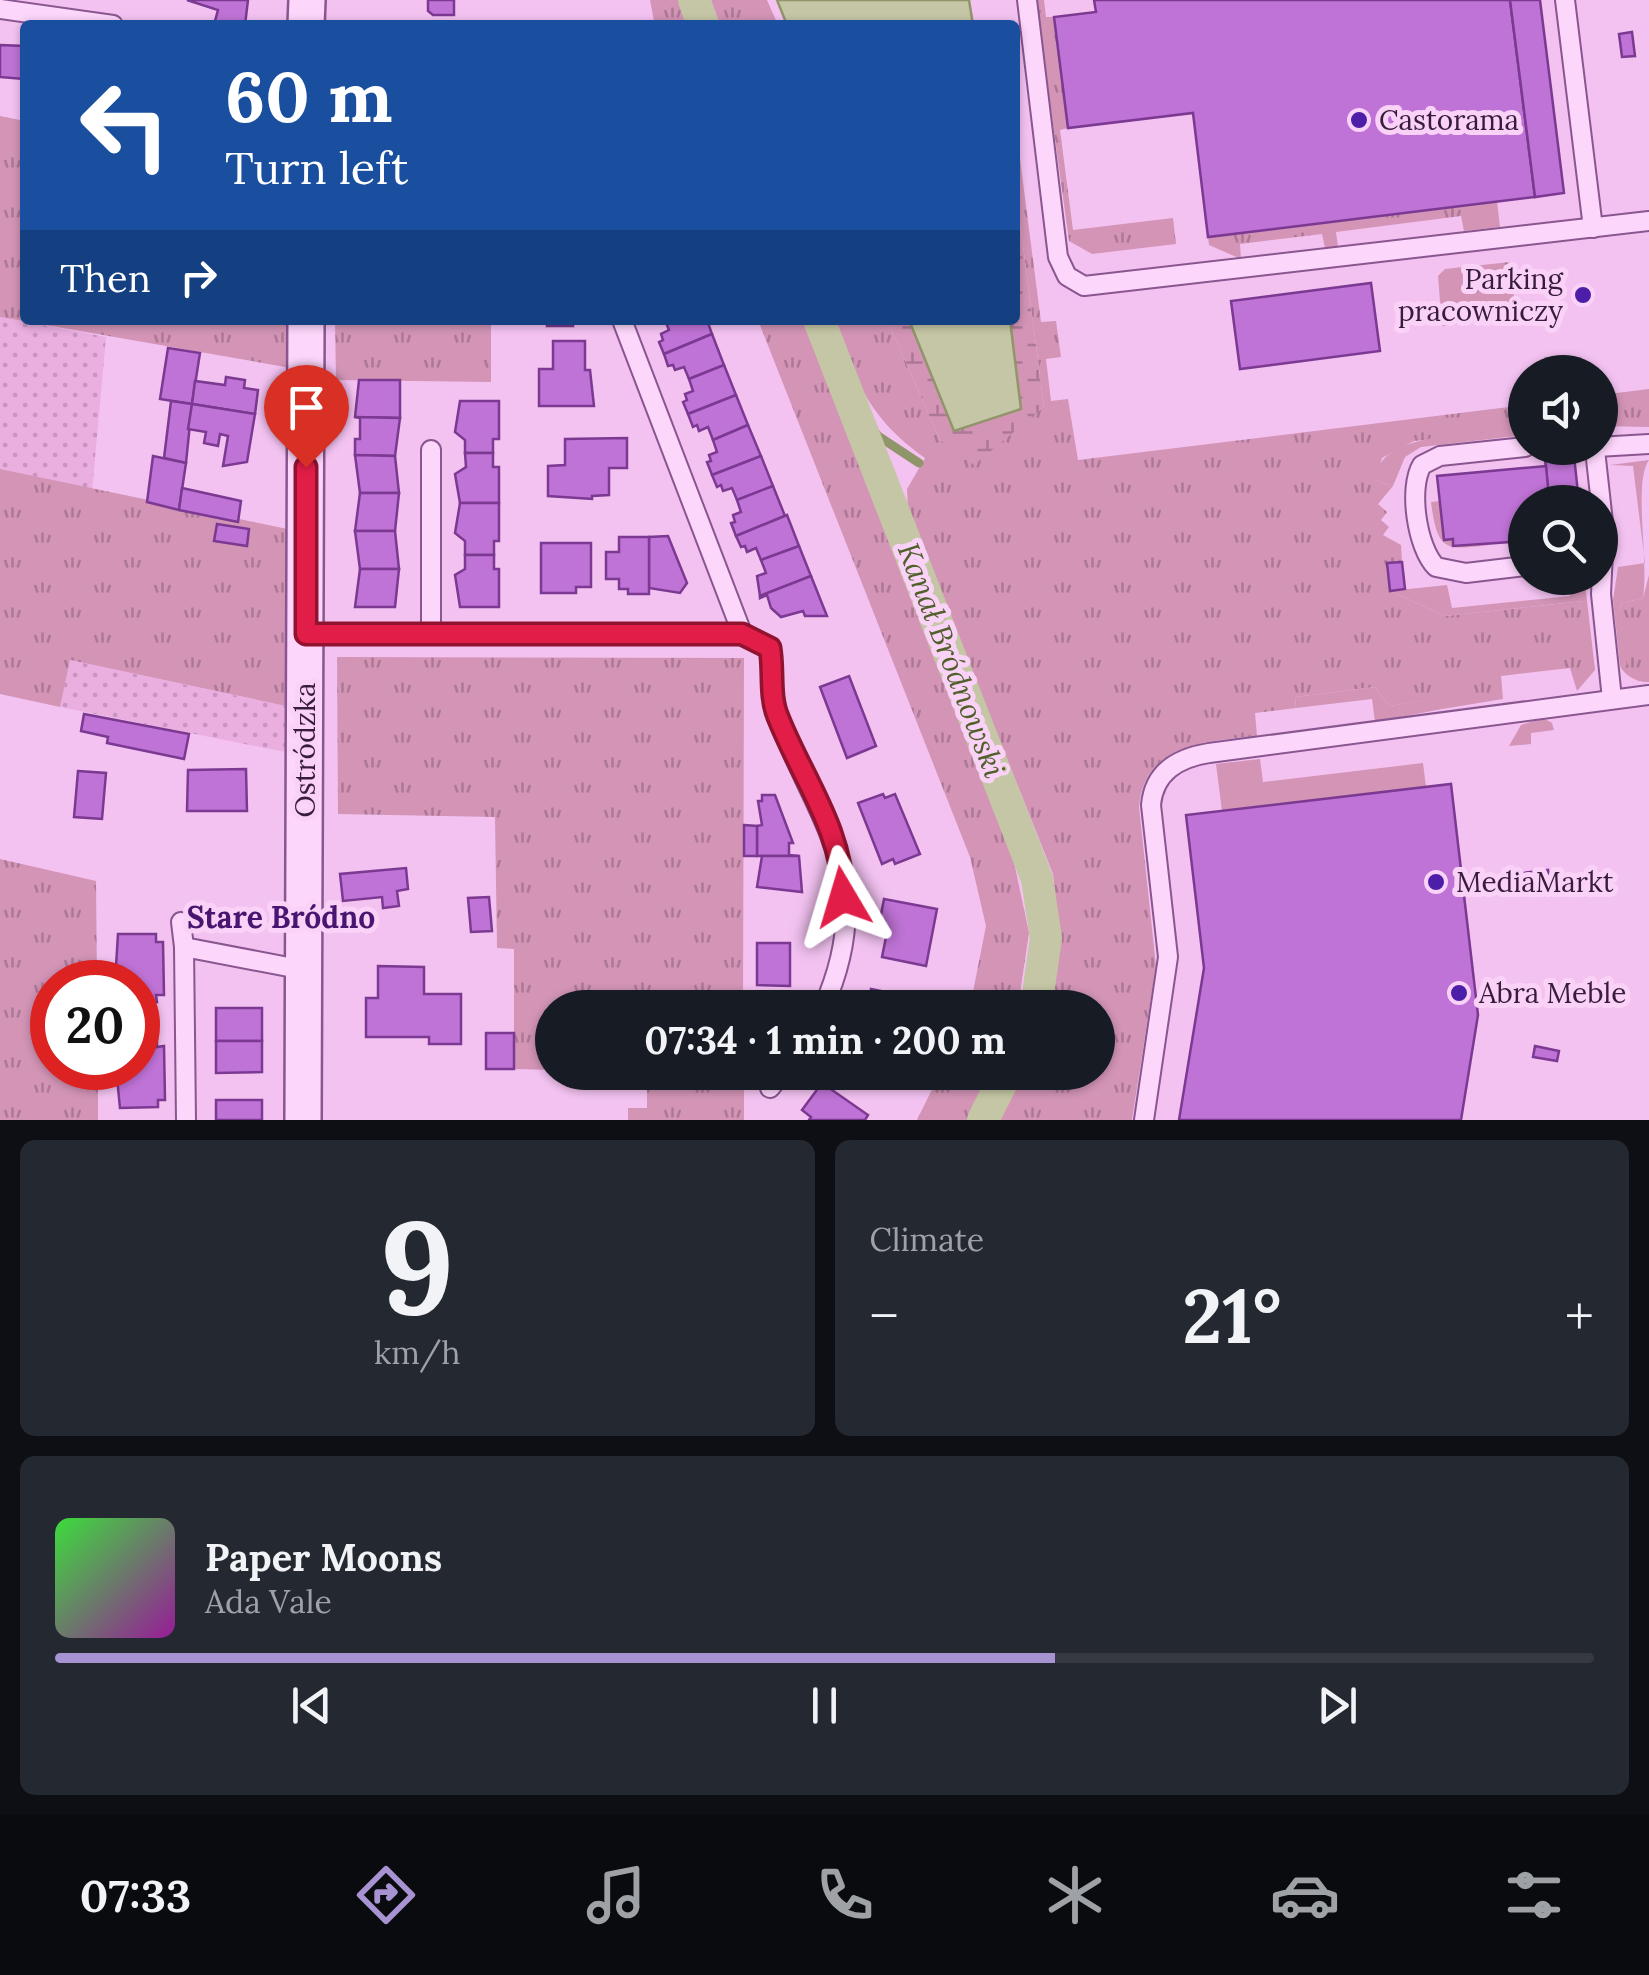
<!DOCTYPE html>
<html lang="en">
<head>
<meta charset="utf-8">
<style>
	body { margin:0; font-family:Lora,serif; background:#242831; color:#f1f3f6; height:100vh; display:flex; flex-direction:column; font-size:38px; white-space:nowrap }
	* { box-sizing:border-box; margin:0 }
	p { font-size:32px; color:#9ea1a6 }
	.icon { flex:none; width:55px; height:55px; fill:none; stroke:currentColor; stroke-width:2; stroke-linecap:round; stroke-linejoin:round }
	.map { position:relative; height:1120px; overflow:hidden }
	.drawer { display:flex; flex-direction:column; gap:20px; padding:20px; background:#0d0f14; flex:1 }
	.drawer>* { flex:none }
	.banner { position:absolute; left:20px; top:20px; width:1000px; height:305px; border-radius:10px; box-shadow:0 2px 8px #0004; background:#1a4fa0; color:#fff; overflow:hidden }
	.buttons { position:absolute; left:1508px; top:355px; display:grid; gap:20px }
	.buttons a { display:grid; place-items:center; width:110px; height:110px; border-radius:50%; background:#171b24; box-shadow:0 2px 8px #0004; font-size:50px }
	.speed { position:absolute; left:30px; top:960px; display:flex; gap:20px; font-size:50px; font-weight:700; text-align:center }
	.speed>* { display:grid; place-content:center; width:130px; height:130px; border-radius:50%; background:#171b24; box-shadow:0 2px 8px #0004; line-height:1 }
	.speed .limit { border:15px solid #d22; background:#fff; color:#111 }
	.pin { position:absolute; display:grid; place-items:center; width:85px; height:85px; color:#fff; margin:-102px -42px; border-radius:50% 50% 50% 0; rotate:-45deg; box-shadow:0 0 10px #0007 }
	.pin .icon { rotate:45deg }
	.me { position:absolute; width:110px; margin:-55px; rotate:353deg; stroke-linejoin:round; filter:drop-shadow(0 0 8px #0008) }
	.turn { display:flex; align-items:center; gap:35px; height:210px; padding:0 40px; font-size:45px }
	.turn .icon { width:130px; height:130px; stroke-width:2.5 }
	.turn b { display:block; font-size:70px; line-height:85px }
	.then { display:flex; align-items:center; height:95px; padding:0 40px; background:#0003; gap:20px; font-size:38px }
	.big { font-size:75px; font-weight:700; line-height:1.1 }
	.drawer .card { flex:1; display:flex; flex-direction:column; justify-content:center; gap:15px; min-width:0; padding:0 35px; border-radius:15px; background:#242831 }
	.drawer .dial { align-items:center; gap:0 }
	.dial b { font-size:130px; line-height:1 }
	.song { display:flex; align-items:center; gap:30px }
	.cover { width:120px; height:120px; border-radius:15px; background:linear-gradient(135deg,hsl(120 70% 55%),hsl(300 70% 35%)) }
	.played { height:10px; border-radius:5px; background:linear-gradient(90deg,#a793d2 65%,#363941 65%) }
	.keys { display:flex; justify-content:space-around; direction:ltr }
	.heat { display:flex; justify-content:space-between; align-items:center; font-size:55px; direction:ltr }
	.drawer .tiles { flex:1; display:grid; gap:20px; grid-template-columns:1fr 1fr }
	.card:last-child { grid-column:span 2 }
	.trip { position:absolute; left:535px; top:990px; width:580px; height:100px; border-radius:50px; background:#171b24; box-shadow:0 2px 8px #0004; font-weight:700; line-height:100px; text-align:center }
	.dock { display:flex; height:160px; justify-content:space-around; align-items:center; background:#090b0e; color:#9ea1a6 }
	.dock .icon { width:70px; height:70px }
	.dock .current { color:#a793d2 }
	.dock b { font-size:45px; color:#f1f3f6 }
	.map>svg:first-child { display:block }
	.farmland { fill:url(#farmland-dots) }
	.grass { fill:url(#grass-tufts) }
	.wetland { fill:url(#wetland-marsh) }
	.garden { fill:#d394b6 }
	.water { fill:#c4c6a5; stroke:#91956a; stroke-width:2.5 }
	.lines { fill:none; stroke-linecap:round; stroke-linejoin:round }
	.stream { stroke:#91956a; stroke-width:9 }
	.canal { stroke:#c4c6a5; stroke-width:32 }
	.building { fill:#bf73d6; stroke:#7b3992; stroke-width:2.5 }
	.lane-casing { stroke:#895690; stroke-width:22 }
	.street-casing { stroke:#895690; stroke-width:40 }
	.lane { stroke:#fdd6fb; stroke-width:18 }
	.street { stroke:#fdd6fb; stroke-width:35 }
	.route-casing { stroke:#92132f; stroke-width:25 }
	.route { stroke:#e11d48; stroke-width:18 }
	.poi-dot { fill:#4d1ea7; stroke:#fad2f7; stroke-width:4 }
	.labels { text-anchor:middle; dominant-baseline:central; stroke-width:10; stroke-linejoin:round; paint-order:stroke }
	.poi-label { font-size:28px; fill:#381c3e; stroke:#fad2f7; text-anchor:start }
	.street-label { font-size:28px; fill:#381c3e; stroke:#fad2f7 }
	.water-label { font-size:30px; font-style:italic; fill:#50602a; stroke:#fad2f7 }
	.neighbourhood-label { font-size:30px; font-weight:bold; fill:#481670; stroke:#fad2f7 }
</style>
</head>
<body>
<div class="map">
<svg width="1649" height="1120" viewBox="0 0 1649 1120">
	<defs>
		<pattern id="farmland-dots" width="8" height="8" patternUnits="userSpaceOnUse" patternTransform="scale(2.5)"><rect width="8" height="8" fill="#eaaedf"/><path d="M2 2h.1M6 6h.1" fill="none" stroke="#c995c0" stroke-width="1.8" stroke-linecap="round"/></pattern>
		<pattern id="grass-tufts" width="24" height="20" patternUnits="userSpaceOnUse" patternTransform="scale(2.5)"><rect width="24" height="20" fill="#d394b6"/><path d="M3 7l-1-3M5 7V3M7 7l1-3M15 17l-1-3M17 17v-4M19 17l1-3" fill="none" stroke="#ac7895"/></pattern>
		<pattern id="wetland-marsh" width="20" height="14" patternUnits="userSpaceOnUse" patternTransform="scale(2.5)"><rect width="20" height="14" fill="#d394b6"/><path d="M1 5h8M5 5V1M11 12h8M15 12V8" fill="none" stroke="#ac7895"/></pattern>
	</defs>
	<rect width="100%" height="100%" fill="#f3c2f1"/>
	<!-- farmland -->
	<g class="farmland">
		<polygon points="0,317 106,337 92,491 0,469"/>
		<polygon points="69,660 286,706 285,752 60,707"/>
	</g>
	<!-- grass -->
	<g class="grass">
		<polygon points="650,0 685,0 693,25 641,25 654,21"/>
		<polygon points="711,0 767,0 778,25 720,25"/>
		<polygon points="1036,0 1044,0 1046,17 1054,17 1068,128 1060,130 1073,230 1173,218 1176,244 1092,254 1069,241"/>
		<polygon points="0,116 25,121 25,320 290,320 291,368 0,317"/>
		<path d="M1015,120L1041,322L1056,321L1061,357L1046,359L1051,401L1068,399L1078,460L1525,405V430L1414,441L1382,458L1375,480L1393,486L1378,504L1387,512L1381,520L1389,527L1383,535L1401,545L1402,562L1387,564L1390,591L1445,616L1584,601L1595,670L1577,691L1570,668L1501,676L1503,699L1442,709L1428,700L1389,706L1375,687L1295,697L1296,708L1255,713L1257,736C1208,741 1144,743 1139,807L1156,966L1132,1120H998L1023,1073L1098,1072V1008L1050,1007L1059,928L1053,874L908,511L907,489L925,458C869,418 857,383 833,320H887L940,440L1044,407L1015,184Z"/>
		<polygon points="1497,201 1500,227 1464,231 1461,216 1336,232 1338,247 1325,248 1322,234 1240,244 1241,259 1209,245 1208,237"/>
		<polygon points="1510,262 1516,315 1442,326 1438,276 1445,269"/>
		<polygon points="335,320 491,320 491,382 336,380"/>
		<polygon points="758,320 806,320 1014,862 1029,933 1018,1007 970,1007 986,926 970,857"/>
		<polygon points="1649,389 1649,427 1600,426 1600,395"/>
		<polygon points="0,469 292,530 286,706 70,660 60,707 0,694"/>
		<path d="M1649,575V682C1638,683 1625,676 1620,666L1626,665L1620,604L1643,598Z"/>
		<polygon points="337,657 744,658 743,1007 552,1008 552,1070 514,1069 514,949 497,948 495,817 338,814"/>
		<polygon points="0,859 96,881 97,982 52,982 52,1068 98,1068 98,1120 0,1120"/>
		<polygon points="647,1073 744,1073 744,1120 628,1120 628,1108 647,1108"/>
		<polygon points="940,1073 991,1073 967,1120 917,1120"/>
	</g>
	<!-- wetland -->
	<polygon class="wetland" points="1015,184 1044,407 974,465 940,440 887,320 1015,320"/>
	<!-- garden -->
	<g class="garden">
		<path d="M1525,430V435L1421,447L1405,457L1393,486L1375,480C1377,429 1486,434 1525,430Z"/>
		<path d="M1649,460C1633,482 1649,558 1643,598L1620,604L1627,665L1620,666L1613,600L1618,567L1645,563L1633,466L1610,465Z"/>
		<path d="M1440,501L1444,540L1453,539L1454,546L1499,544C1448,549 1438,557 1431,502Z"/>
		<polygon points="1569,578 1582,578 1585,583 1595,670 1591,670 1583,601 1445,616 1390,591 1447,585 1452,608 1570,596"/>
		<polygon points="1375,687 1389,706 1432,699 1442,709 1375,722 1372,699 1296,708 1295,697"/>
		<polygon points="1543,718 1552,723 1554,730 1531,733 1531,744 1509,746 1521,725"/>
		<polygon points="1260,759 1263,782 1423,763 1426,787 1222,811 1216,764"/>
	</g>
	<!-- water -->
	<g class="water">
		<polygon points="777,0 969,0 973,25 787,25"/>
		<polygon points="909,320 1010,320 1021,409 954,431"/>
	</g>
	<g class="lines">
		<!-- stream -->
		<polyline class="stream" points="853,406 878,436 919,463"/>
		<!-- canal -->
		<g class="canal">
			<polyline points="694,0 703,25"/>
			<polyline points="819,320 1037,879 1046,938 1036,1008"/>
			<polyline points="983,1120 1007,1072"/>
		</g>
	</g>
	<!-- building -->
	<g class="building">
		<polygon points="187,0 248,0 245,25 215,21 218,10"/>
		<polygon points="428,0 454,0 454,15 433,15 428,11"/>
		<polygon points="1094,0 1510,0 1535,197 1208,237 1193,113 1068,128 1054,17 1096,12"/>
		<polygon points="1510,0 1540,0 1564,193 1535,197"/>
		<polygon points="1632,32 1635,56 1622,57 1619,34"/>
		<polygon points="0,45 25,46 23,79 0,77"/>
		<polygon points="1371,283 1380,351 1240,369 1231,301"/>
		<rect x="547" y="320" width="26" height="6"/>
		<polygon points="665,320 707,320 712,334 664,354 659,342 663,340 661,334 669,330"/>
		<polygon points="712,334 724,365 689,379 684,367 675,370 673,365 668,366 664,354"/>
		<polygon points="553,341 585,341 585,370 590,370 594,406 539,406 539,369 553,369"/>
		<polygon points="168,348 200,353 192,404 160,399"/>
		<polygon points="724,365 736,395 688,414 683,402 687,400 685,394 693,391 689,379"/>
		<polygon points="226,377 245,380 244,388 258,390 255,414 192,404 195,381 225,385"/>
		<polygon points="359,380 400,380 400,418 355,417"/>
		<polygon points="736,395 748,425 713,440 708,427 699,431 697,425 693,427 688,414"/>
		<polygon points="171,401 192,404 186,463 164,458"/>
		<polygon points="460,401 499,401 499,439 493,439 493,453 465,453 465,440 455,432"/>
		<polygon points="192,404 255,414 247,462 223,466 228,436 220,434 218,446 204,443 206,432 188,429"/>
		<polygon points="355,417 400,418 395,456 355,455 355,439 360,439 360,418"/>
		<polygon points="748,425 761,456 712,475 707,462 711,461 709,455 717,452 713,440"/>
		<polygon points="627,438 627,468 609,468 609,495 592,496 592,499 548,496 548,466 565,465 565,439"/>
		<polygon points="465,453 493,453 493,467 499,467 499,503 460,503 455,474 466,467"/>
		<polygon points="355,455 395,456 399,493 360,493"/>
		<polygon points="153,456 186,463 179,510 147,502"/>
		<polygon points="761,456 773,486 737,500 732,488 723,491 721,485 717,487 712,475"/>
		<polygon points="1574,456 1579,502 1549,498 1545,459"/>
		<polygon points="1546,466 1549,498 1560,497 1561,502 1525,502 1525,541 1453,546 1453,539 1444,540 1437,476"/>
		<polygon points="773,486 785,516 736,536 731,523 735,522 733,515 741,512 737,500"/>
		<polygon points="182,488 241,501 238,522 179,510"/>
		<polygon points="360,493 399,493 395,531 355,531"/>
		<polygon points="460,503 499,503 499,541 494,541 494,555 465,555 465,541 455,533"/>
		<polygon points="787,515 799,546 761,560 756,548 747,552 745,546 741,547 736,536"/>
		<polygon points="217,524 249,529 247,546 214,541"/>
		<polygon points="355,531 395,531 399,569 360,569"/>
		<polygon points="668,536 687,583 680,593 649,588 649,537"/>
		<polygon points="619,537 649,537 649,594 628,594 628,589 619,589 619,579 606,579 606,552 619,552"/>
		<polygon points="541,543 591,543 591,587 576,587 576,593 541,593"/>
		<polygon points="799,546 811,576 760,596 757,576 766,573 761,560"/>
		<polygon points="465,555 494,555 494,569 499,569 499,607 460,607 455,575 465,569"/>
		<polygon points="1402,562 1405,589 1390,591 1387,563"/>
		<polygon points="360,569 399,569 395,607 355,607"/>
		<polygon points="811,576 827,616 805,616 803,611 781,617 771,608 767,595 760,598 760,596"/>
		<polygon points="849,676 876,746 847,758 820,687"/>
		<polygon points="84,714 189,734 184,759 107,743 108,737 81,731"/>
		<polygon points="246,769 247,811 187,811 188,770"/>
		<polygon points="78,771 106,773 102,819 74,817"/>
		<polygon points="1451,784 1478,1015 1461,1120 1179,1120 1204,968 1186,815"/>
		<polygon points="883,794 885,798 895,794 920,854 895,864 893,859 882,864 858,803"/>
		<polygon points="762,795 775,795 793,843 789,843 789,855 799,856 757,856 757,826 762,825 758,801 762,801"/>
		<polygon points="744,825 757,826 757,856 744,856"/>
		<polygon points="762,856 799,856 802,892 757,887"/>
		<polygon points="406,868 408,889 397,891 399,906 383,908 382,897 343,901 340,874"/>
		<polygon points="1548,870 1549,881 1525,884 1523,873"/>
		<polygon points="489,897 492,931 471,932 468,898"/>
		<polygon points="884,899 937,909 926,966 882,957 887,932 878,930"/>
		<polygon points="118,934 156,934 156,942 163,942 164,995 156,995 157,1002 138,1003 138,982 115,982"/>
		<polygon points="757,943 790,943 790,986 757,985"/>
		<polygon points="378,966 424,967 424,994 461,994 461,1044 429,1044 429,1037 366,1037 366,998 378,998"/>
		<polygon points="871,989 915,998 913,1008 871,1008"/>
		<rect x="216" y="1008" width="46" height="33"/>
		<rect x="486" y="1033" width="28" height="36"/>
		<polygon points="138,1039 157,1039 157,1047 164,1046 165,1100 158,1100 158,1107 120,1108 116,1068 138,1068"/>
		<polygon points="216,1041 262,1041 262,1072 216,1073"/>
		<polygon points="1535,1046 1559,1051 1557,1061 1533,1057"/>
		<polygon points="856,1072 880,1072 872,1084"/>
		<polygon points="822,1083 868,1115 865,1120 809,1120 811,1117 802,1110"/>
		<rect x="216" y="1100" width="46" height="20"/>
	</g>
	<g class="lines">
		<!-- lane casing -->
		<g class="lane-casing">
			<g id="lane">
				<polyline points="1027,0 1058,257 1067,276 1084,286 1649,221"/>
				<polyline points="1565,0 1593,228"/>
				<polyline points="0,9 113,25"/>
				<path d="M622,320L742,633L770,648C774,671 769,696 777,717C820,826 879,882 823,1008"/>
				<path d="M1525,447L1440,456L1422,465C1408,488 1417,548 1436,567L1466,573L1525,566"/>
				<polyline points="1580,448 1649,444"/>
				<polyline points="431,450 431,634"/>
				<polyline points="1595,450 1604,531 1601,594 1612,699"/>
				<polyline points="306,634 742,633"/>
				<polyline points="181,922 184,947"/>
				<polyline points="770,1088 783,1072"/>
				<polyline points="186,1120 184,947 304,970"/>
				<path d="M1144,1120L1168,957L1151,805C1154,772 1178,758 1209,753L1649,695"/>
			</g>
		</g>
		<!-- street casing -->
		<g class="street-casing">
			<g id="street">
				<polyline points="306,25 307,0"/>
				<polyline points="303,1120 306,320"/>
			</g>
		</g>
		<!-- lane -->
		<use href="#lane" class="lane"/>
		<!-- street -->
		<use href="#street" class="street"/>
	</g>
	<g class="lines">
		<!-- route casing -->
		<g class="route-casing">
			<path id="route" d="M306,467V634H742L770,648C774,671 769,696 778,717C802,778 843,830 843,897"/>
		</g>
		<!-- route -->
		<use href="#route" class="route"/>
	</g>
	<!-- markers -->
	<g class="poi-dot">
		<circle cx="1359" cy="120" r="10"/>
		<circle cx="1583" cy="295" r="10"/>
		<circle cx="1436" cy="882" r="10"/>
		<circle cx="1459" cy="993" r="10"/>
	</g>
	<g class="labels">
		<!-- poi labels -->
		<g class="poi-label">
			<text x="1379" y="120">Castorama</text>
			<text x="1563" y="279" text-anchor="end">Parking<tspan x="1563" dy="32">pracowniczy</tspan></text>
			<text x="1456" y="882">MediaMarkt</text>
			<text x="1479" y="993">Abra Meble</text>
		</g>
		<!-- street labels -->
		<g class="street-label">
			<text transform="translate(305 750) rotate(-90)">Ostródzka</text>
		</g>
		<!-- water labels -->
		<g class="water-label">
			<text transform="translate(952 660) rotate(69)">Kanał Bródnowski</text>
		</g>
		<!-- neighbourhood labels -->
		<g class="neighbourhood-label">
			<text x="281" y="917">Stare Bródno</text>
		</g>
	</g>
</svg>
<div class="buttons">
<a><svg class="icon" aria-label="sound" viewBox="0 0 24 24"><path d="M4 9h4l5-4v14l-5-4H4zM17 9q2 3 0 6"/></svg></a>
<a><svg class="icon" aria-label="search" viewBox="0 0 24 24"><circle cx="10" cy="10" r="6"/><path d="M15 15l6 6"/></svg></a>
</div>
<div class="speed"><div class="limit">20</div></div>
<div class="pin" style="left:306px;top:467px;background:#d93025"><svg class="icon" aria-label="arrive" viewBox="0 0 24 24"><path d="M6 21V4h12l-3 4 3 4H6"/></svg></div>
<svg class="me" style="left:843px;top:897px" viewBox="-20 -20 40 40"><path d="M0-17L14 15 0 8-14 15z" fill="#e11d48" stroke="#fff" stroke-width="4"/></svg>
<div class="trip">07:34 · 1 min · 200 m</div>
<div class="banner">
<div class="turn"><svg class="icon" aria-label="left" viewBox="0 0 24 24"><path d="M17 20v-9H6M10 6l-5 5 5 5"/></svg><div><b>60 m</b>Turn left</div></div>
<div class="then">Then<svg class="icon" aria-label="right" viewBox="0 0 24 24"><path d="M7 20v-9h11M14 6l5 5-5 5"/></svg></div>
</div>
</div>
<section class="drawer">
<div class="tiles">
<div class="card dial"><b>9</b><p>km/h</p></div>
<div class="card"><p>Climate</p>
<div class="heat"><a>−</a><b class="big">21°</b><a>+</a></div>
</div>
<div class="card">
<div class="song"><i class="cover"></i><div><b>Paper Moons</b><p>Ada Vale</p></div></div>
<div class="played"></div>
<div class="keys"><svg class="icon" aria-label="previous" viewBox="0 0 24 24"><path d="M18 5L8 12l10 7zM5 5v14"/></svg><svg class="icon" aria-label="pause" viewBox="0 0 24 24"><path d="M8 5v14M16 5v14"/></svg><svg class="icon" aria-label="next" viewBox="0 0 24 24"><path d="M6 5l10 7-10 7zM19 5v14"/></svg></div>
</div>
</div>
</section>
<nav class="dock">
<b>07:33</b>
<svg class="icon current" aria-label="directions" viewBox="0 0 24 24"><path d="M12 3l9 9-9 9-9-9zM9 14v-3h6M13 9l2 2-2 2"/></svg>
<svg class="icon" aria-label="music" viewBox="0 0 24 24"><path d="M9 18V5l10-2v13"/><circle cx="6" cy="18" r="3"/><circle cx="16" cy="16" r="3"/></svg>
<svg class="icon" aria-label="phone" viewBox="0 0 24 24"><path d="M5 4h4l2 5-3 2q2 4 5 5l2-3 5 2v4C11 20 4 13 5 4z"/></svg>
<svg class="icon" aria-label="climate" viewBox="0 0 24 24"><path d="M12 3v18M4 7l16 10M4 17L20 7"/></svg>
<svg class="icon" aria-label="car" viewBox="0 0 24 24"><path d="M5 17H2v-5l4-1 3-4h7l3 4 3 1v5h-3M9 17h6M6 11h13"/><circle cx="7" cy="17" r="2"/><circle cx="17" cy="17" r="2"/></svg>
<svg class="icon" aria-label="filters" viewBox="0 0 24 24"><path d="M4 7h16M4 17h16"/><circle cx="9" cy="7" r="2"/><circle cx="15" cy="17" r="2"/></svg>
</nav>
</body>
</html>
